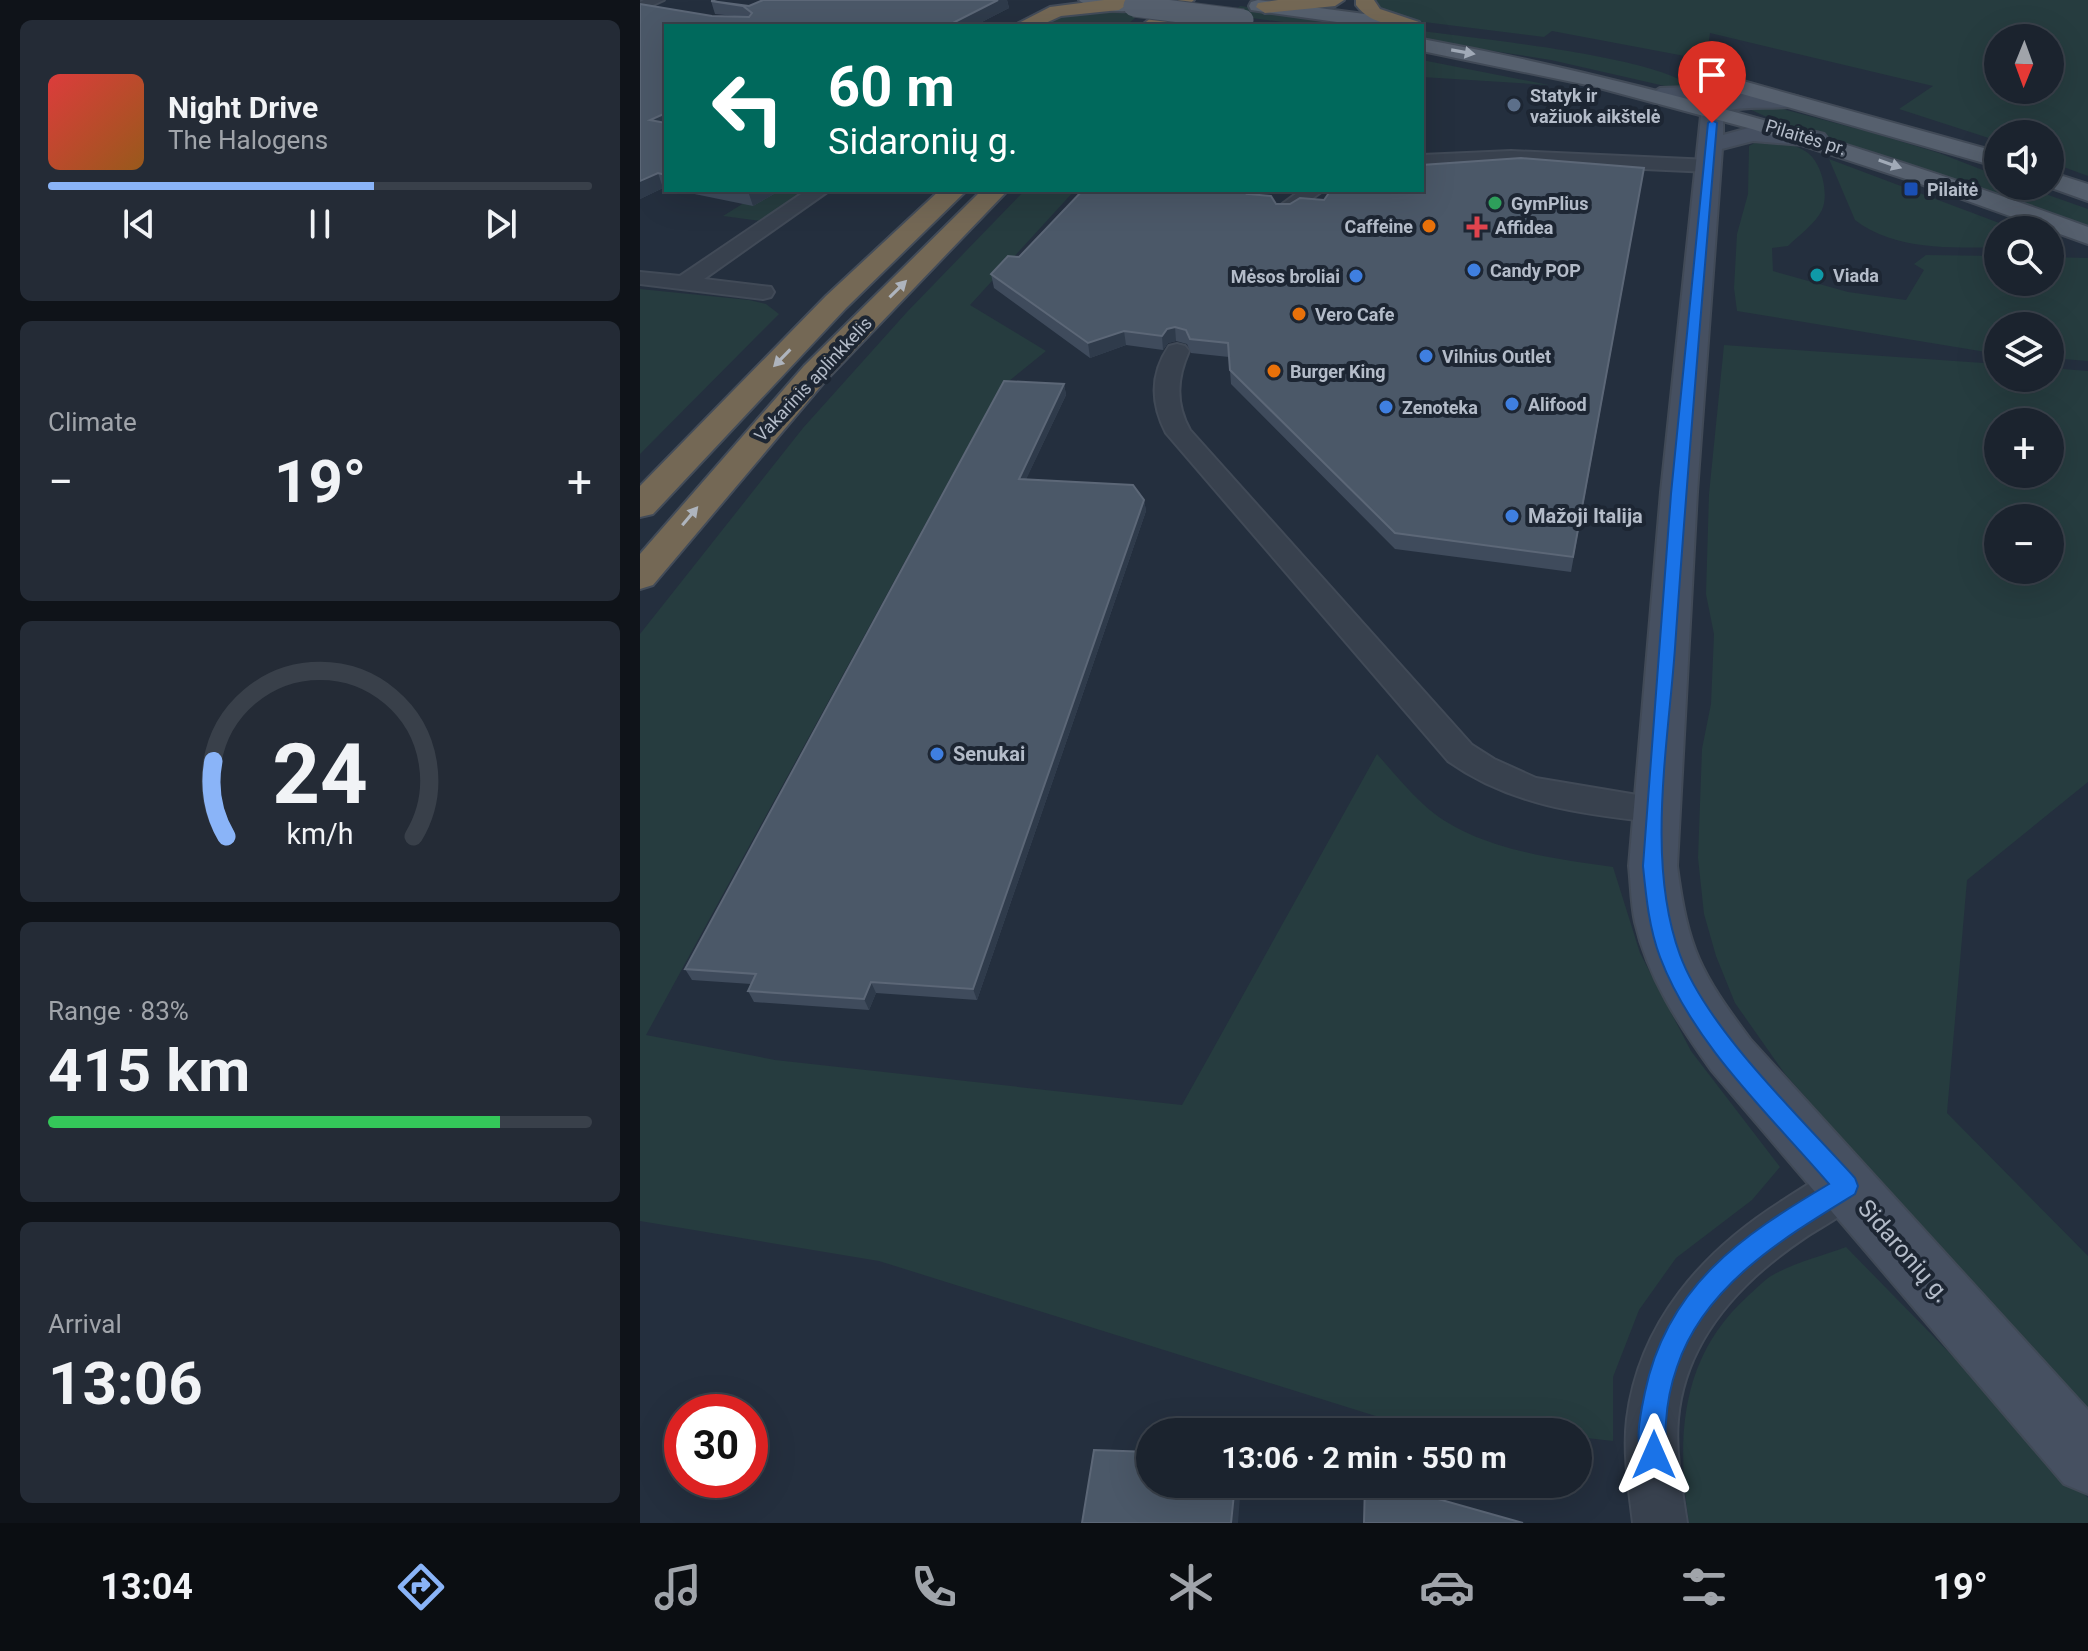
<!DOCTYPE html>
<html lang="en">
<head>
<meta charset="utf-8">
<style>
	body { margin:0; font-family:Roboto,sans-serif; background:#242b36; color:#f1f3f6; height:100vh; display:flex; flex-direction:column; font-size:30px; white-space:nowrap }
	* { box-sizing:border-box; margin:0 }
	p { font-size:26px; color:#a0a4aa }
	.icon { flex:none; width:44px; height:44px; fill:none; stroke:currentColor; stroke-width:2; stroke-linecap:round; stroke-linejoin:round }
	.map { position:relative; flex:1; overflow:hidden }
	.side { display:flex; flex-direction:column; gap:20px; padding:20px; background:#0f1319; width:640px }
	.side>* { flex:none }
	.guide { position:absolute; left:24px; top:24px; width:760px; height:168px; border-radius:0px; box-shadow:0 8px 32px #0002,0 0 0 2px #39404a; background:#00695c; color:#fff; overflow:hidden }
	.needle { width:52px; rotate:181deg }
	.buttons { position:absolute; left:1344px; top:24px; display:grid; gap:16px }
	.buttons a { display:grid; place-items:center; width:80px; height:80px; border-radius:50%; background:#1b232e; box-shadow:0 8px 32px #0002,0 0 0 2px #39404a; font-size:40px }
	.speed { position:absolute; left:24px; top:1394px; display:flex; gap:16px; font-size:40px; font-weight:700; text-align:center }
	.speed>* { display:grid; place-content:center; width:104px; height:104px; border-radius:50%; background:#1b232e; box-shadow:0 8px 32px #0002,0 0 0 2px #39404a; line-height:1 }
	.speed .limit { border:12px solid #d22; background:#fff; color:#111 }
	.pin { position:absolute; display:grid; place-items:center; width:68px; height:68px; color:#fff; margin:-82px -34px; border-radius:50% 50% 50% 0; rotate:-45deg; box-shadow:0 0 8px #0007 }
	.pin .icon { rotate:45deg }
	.me { position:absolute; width:88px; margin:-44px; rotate:0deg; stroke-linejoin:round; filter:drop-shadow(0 0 6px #0008) }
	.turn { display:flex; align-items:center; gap:28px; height:168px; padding:0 32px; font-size:36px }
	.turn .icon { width:104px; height:104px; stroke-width:2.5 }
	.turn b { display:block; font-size:56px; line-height:68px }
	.big { font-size:60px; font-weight:700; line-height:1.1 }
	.side .tile { flex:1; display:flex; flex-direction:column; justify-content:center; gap:12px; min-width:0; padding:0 28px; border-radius:12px; background:#242b36 }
	.side .dial { align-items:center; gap:0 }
	.dial svg { height:208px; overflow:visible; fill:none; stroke:#39404a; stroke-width:7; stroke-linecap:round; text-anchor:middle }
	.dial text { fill:#f1f3f6; stroke:none }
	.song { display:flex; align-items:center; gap:24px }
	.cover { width:96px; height:96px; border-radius:12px; background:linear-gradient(135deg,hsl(0 70% 55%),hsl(30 70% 35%)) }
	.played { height:8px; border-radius:4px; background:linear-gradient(90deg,#8ab4f8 60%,#39404a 60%) }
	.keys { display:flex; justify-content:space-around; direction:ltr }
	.heat { display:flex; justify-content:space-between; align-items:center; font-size:44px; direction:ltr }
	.charge { height:12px; border-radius:6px; background:linear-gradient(90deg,#34c759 83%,#39404a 0) }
	.trip { position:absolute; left:496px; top:1418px; width:456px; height:80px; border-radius:40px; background:#1b232e; box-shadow:0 8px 32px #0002,0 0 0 2px #39404a; font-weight:700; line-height:80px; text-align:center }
	.tab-bar { display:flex; height:128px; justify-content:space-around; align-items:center; background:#0b0e12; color:#a0a4aa }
	.tab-bar .icon { width:56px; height:56px }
	.tab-bar .selected { color:#8ab4f8 }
	.tab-bar b { font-size:36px; color:#f1f3f6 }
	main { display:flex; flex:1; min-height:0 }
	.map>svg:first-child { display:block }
	.green { fill:#263c3f; fill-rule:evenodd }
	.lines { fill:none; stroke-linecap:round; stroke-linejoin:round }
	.street-casing { stroke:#414a57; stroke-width:4 }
	.secondary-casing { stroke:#414a57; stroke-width:4 }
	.primary-casing { stroke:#414a57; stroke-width:4 }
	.highway-casing { stroke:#434c59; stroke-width:4 }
	.street { fill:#38414e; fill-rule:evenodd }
	.secondary { fill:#465061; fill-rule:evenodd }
	.primary { fill:#56606e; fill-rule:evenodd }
	.highway { fill:#746855; fill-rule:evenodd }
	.primary-bridge-casing { stroke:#414a57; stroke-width:23; stroke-linecap:butt }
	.primary-bridge { stroke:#56606e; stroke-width:21 }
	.wall { fill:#3f4b5c }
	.shaded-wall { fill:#2f3b4b }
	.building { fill:#4b5868; stroke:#5c6777; stroke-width:2 }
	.oneway { fill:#a1aab7 }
	.oneway2 { fill:#aeb4bd }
	.route { fill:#1a73e8; stroke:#114b97; stroke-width:2 }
	.service-dot { fill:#5c6f8a; stroke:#1d2633; stroke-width:3 }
	.transit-dot { fill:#1a4fb4; stroke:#1d2633; stroke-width:3 }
	.leisure-dot { fill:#2e9e5b; stroke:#1d2633; stroke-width:3 }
	.food-dot { fill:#e8710a; stroke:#1d2633; stroke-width:3 }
	.health-dot { fill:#e0444e; stroke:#1d2633; stroke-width:3 }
	.shop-dot { fill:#3f7fe0; stroke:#1d2633; stroke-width:3 }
	.culture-dot { fill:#0f9aa8; stroke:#1d2633; stroke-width:3 }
	.labels { text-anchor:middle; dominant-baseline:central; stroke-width:8; stroke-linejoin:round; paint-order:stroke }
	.far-poi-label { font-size:18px; font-weight:bold; fill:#b4bcc9; stroke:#1d2633; text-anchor:start }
	.far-street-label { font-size:18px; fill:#b4bcc9; stroke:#1d2633 }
	.poi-label { font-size:20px; font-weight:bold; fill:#b4bcc9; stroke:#1d2633; text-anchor:start }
	.near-street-label { font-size:24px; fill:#b4bcc9; stroke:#1d2633 }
</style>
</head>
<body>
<main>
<section class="side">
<div class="tile">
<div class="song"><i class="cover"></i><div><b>Night Drive</b><p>The Halogens</p></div></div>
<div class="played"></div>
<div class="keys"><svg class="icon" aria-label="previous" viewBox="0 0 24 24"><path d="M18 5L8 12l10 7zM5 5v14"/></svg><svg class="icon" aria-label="pause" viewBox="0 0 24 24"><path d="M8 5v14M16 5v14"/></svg><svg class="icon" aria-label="next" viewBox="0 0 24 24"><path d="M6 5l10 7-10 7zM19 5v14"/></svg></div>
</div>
<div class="tile"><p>Climate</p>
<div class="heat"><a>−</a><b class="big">19°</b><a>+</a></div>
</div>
<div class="tile dial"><svg viewBox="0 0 100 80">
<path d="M14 69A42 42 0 1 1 86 69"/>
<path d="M14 69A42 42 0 0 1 9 40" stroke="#8ab4f8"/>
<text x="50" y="56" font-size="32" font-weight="700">24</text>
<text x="50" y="72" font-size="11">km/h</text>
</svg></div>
<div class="tile"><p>Range · 83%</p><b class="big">415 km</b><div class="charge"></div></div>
<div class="tile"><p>Arrival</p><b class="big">13:06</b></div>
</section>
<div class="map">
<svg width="1448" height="1523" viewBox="0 0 1448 1523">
	<rect width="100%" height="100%" fill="#242f3e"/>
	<!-- green -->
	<g class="green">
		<path d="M733,0H1448V176L1410,162V134H1358V141L1259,109L1293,86L1070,33L1066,60L912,31L904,37L768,20L738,11ZM1358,38H1410V90H1358Z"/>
		<polygon points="600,6 747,26 673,26 589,15"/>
		<polygon points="450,8 499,15 485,26 392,26 400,20"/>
		<path d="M782,31C839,39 1016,56 1054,88L1038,89L911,60L782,40Z"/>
		<polygon points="782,60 909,85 782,77"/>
		<polygon points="1120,103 1233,133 1299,153 1358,176 1358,186 1383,186 1448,209 1448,231 1289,172 1149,127 1107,108"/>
		<path d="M1120,140C1134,141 1156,143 1168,153C1182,164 1189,194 1182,210C1176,223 1158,236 1148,246L1132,248L1133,271L1208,292L1266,300L1284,270L1274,264L1286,255L1358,256V282H1410V257L1448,258V361L1410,358V326H1358V354L1097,311L1094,288L1097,234L1108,194L1109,146Z"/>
		<path d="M1189,159L1378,230H1358V248C1311,247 1255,251 1215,220Z"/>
		<polygon points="125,190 169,190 121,221 83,216"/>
		<path d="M385,190H435L330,305L406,351L359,389L6,1035L135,1060L542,1105L737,754C752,771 767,789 783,804C829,848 913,859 973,867L1000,953L1051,1051L1140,1167L1112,1200L1036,1258L999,1310L973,1377V1441L938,1437V1432H884L742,1418L239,1261L0,1221V634L163,428L267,312Z"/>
		<polygon points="0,289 109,300 126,304 139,314 0,454"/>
		<path d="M1084,345L1358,364V378H1410V368L1448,371V782L1327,880L1307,1113L1448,1256V1416L1145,1074L1095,1003L1076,956L1064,914L1058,858L1062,749L1071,704L1074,634L1066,594L1069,494ZM1358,422H1410V474H1358ZM1358,518H1410V570H1358Z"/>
		<path d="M1206,1247L1424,1470L1448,1498V1523H1049C1036,1438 1040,1357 1108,1296C1115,1290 1123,1281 1131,1276C1153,1263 1182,1256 1206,1247Z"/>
	</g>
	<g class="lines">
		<!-- street casing -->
		<g class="street-casing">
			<g id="street">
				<polygon points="4,0 24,0 0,11 0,2"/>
				<polygon points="871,151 1070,160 1079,166 1070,172 871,163 782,167 782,155"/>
				<polygon points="167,190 190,190 64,279 131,287 134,292 131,297 123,299 0,284 0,272 40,276"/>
				<polygon points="661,190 684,190 651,214 637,214 634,210"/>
				<path d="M537,344L545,346L549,351C537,378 535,403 550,430L832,745L854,759L896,778L1027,800L1033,809L1027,818L1015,822C941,814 870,805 808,761L526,433C511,404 510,374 529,346Z"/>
				<path d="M1206,1165L1222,1171L1228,1186C1217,1211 1186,1223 1163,1239C1101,1281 1045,1340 1038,1419C1035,1453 1042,1489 1047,1523H993C989,1489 983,1453 987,1419C999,1322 1063,1251 1142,1201C1162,1188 1183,1174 1206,1165Z"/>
			</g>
		</g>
		<!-- secondary casing -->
		<g class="secondary-casing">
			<path id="secondary" d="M1078,74L1089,80L1086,95C1101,91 1156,90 1166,101C1156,113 1105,103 1083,112V135L1112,127L1176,132L1184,134L1188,139L1184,144L1176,146L1113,141L1082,149L1057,492L1037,866C1048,949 1060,972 1110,1039L1448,1410V1494L1424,1484L1072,1071C1039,1025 1008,978 995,922C991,904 991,884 989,866L1021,492L1063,97L1020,102L1009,95L1020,88L1050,87Z"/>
		</g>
		<!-- primary casing -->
		<g class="primary-casing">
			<g id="primary">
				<path d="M439,0H491L503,6C493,16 449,10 439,0Z"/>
				<polygon points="618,0 770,20 780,26 726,26 611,10 609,6 611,2"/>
				<path d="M782,39C1011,81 1230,147 1448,227V244L1275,182L1112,129L952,86L782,51Z"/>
				<polygon points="1103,81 1358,152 1358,167 1095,92 1092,87 1095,82"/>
				<polygon points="1410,172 1448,184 1448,201 1406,186 1410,186"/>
			</g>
		</g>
		<!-- highway casing -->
		<g class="highway-casing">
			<g id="highway">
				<polygon points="464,0 486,0 488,4 479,10 421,16 399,26 373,26 410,7"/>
				<polygon points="533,0 554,0 523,26 501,26"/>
				<polygon points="638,0 704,0 695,6 625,13 616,7 618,3"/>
				<path d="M716,0H734L740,9L779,22L782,26C757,26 732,26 716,5Z"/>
				<polygon points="300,190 327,190 206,308 13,514 0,517 0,486 186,296"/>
				<polygon points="342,190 368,190 186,380 13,585 0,589 0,554 164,366"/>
			</g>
		</g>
		<!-- street -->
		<use href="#street" class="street"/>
		<!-- secondary -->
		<use href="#secondary" class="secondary"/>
		<!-- primary -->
		<use href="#primary" class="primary"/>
		<!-- highway -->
		<use href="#highway" class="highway"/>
		<!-- primary-bridge casing -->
		<g class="primary-bridge-casing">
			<polyline id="primary-bridge" points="494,6 603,20"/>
		</g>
		<!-- primary-bridge -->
		<use href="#primary-bridge" class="primary-bridge"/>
	</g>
	<!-- wall -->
	<g class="wall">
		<polygon points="123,0 367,0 369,8 334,26 26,26 26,188 23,188 0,199 0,4 72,16 94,16 75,14 71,1 109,6"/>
		<polygon points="1002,181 931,572 755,549 591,384 589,357 551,353 547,344 536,341 528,343 523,350 486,345 450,358 354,288 351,274 379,257 443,190 619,190 616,194 636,204 650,204 684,200"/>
		<polygon points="35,190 141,190 113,206"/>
		<polygon points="424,384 426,395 386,479 504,500 506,511 337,1000 236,993 229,1010 114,1002 108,991 111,984 52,980 45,969"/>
	</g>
	<!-- shaded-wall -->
	<g class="shaded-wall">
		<polygon points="358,0 367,0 369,8 334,26 307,26"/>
		<polygon points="26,113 26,129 10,120"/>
		<polygon points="18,173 23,188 0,199 0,181"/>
		<polygon points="110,190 141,190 113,206 108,191"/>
		<polygon points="609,190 619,190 608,207 607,194"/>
		<polygon points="535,327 536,341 528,343 523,350 522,336 527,329"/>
		<polygon points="484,331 486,345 450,358 448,343"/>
		<polygon points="424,384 426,395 381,490 379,479"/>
		<polygon points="504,500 506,511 337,1000 333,989"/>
		<polygon points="231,982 236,993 229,1010 224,999"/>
		<polygon points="595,1484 601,1484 598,1523 591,1523"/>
	</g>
	<!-- building -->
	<g class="building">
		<polygon points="123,0 358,0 307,26 26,26 26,113 10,120 26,123 26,175 18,173 0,181 0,4 72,16 109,17 112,13 103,6 71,1 109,6"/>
		<polygon points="881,158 1004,168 933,557 755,533 590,370 588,343 550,339 546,330 535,327 527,329 522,336 484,331 448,343 351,274 368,256 379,257 443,190 609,190 607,194 631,196 636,204 650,204 660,198 684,200 691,190 782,190 782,165"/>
		<polygon points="364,381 424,384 379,479 493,485 504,500 333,989 231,982 224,999 108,991 116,974 45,969"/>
		<polygon points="454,1450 510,1452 510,1484 595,1484 591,1523 442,1523"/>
		<polygon points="725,1484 745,1484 883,1523 724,1523"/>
	</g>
	<!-- one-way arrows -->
	<defs><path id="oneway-solid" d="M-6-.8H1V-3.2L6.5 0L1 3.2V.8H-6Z" transform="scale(2)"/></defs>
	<g class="oneway">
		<use href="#oneway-solid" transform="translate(823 52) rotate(10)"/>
		<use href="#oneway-solid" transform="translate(1250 164) rotate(19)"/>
	</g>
	<g class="oneway2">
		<use href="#oneway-solid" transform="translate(258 289) rotate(-45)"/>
		<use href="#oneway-solid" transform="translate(142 358) rotate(134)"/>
		<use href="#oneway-solid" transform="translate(50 516) rotate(-50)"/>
	</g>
	<!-- route -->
	<path class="route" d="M1072,120L1077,123C1062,298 1047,473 1035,648C1028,745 1006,863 1040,955C1067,1029 1161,1118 1215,1178L1218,1186L1215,1194C1145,1237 1064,1285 1037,1367C1031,1384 1027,1405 1026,1422C1024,1437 1029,1450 1023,1464L1014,1468L1004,1464C994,1441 1000,1416 1005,1392C1027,1286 1101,1236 1189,1184C1129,1114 1053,1044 1020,957C1009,928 1006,896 1003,866L1031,494L1068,123Z"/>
	<!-- markers -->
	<circle class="service-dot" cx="874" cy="105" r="8"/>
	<rect class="transit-dot" x="1263" y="181" width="16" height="16" rx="4"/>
	<circle class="leisure-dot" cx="855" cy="203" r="8"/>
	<g class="food-dot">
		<circle cx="789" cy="226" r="8"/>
		<circle cx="659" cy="314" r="8"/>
		<circle cx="634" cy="371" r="8"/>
	</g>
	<path class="health-dot" d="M833 215h8v8h8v8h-8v8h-8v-8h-8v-8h8z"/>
	<g class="shop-dot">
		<circle cx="834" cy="270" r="8"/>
		<circle cx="716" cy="276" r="8"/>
		<circle cx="786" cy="356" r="8"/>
		<circle cx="872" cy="404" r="8"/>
		<circle cx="746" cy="407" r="8"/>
		<circle cx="872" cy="516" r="8"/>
		<circle cx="297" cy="754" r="8"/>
	</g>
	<circle class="culture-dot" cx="1177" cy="275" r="8"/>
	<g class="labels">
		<!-- far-poi labels -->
		<g class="far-poi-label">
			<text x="890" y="95">Statyk ir<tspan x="890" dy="21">važiuok aikštelė</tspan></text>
			<text x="1287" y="189">Pilaitė</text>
			<text x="871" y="203">GymPlius</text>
			<text x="773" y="226" text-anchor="end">Caffeine</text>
			<text x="855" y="227">Affidea</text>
			<text x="850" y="270">Candy POP</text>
			<text x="1193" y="275">Viada</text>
			<text x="700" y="276" text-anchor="end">Mėsos broliai</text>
			<text x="675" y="314">Vero Cafe</text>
			<text x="802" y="356">Vilnius Outlet</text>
			<text x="650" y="371">Burger King</text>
			<text x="888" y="404">Alifood</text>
			<text x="762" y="407">Zenoteka</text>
		</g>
		<!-- far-street labels -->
		<g class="far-street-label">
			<text transform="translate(1166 137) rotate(17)">Pilaitės pr.</text>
			<text transform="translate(173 379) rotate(-47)">Vakarinis aplinkkelis</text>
		</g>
		<!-- poi labels -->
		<g class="poi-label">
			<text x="888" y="516">Mažoji Italija</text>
			<text x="313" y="754">Senukai</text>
		</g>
		<!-- near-street labels -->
		<g class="near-street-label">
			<text transform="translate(1264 1251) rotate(49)">Sidaronių g.</text>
		</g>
	</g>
</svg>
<div class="buttons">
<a><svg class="needle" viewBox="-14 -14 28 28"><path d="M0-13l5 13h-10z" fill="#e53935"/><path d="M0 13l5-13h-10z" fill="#a0a4aa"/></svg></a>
<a><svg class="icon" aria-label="sound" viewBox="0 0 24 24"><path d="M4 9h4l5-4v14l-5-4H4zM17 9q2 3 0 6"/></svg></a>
<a><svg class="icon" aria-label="search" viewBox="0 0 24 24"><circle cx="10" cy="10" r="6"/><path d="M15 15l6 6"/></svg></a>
<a><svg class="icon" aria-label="layers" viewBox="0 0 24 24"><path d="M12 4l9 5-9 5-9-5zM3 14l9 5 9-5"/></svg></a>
<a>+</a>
<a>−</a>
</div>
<div class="speed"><div class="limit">30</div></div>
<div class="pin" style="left:1072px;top:123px;background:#d93025"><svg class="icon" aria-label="arrive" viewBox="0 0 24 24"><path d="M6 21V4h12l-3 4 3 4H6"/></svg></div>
<svg class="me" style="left:1014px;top:1455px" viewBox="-20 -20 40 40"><path d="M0-17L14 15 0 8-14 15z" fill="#1a73e8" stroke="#fff" stroke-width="4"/></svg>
<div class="trip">13:06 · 2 min · 550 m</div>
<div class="guide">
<div class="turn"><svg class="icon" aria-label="left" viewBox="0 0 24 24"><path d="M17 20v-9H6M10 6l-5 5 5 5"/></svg><div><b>60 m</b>Sidaronių g.</div></div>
</div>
</div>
</main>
<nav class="tab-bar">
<b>13:04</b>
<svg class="icon selected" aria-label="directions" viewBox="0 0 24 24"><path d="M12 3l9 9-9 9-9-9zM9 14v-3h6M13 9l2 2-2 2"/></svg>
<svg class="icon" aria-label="music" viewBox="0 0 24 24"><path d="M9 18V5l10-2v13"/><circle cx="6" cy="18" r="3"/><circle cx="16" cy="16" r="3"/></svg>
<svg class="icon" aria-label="phone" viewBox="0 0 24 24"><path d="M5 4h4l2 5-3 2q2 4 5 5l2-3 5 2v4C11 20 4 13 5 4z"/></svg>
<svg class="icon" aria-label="climate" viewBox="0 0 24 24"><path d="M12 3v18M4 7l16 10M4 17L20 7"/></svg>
<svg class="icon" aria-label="car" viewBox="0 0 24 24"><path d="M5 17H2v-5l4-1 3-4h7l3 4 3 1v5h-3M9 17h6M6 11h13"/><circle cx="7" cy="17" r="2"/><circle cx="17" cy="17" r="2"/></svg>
<svg class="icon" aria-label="filters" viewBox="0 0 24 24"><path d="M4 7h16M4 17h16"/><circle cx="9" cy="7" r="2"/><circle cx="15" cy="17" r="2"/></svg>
<b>19°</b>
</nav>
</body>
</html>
